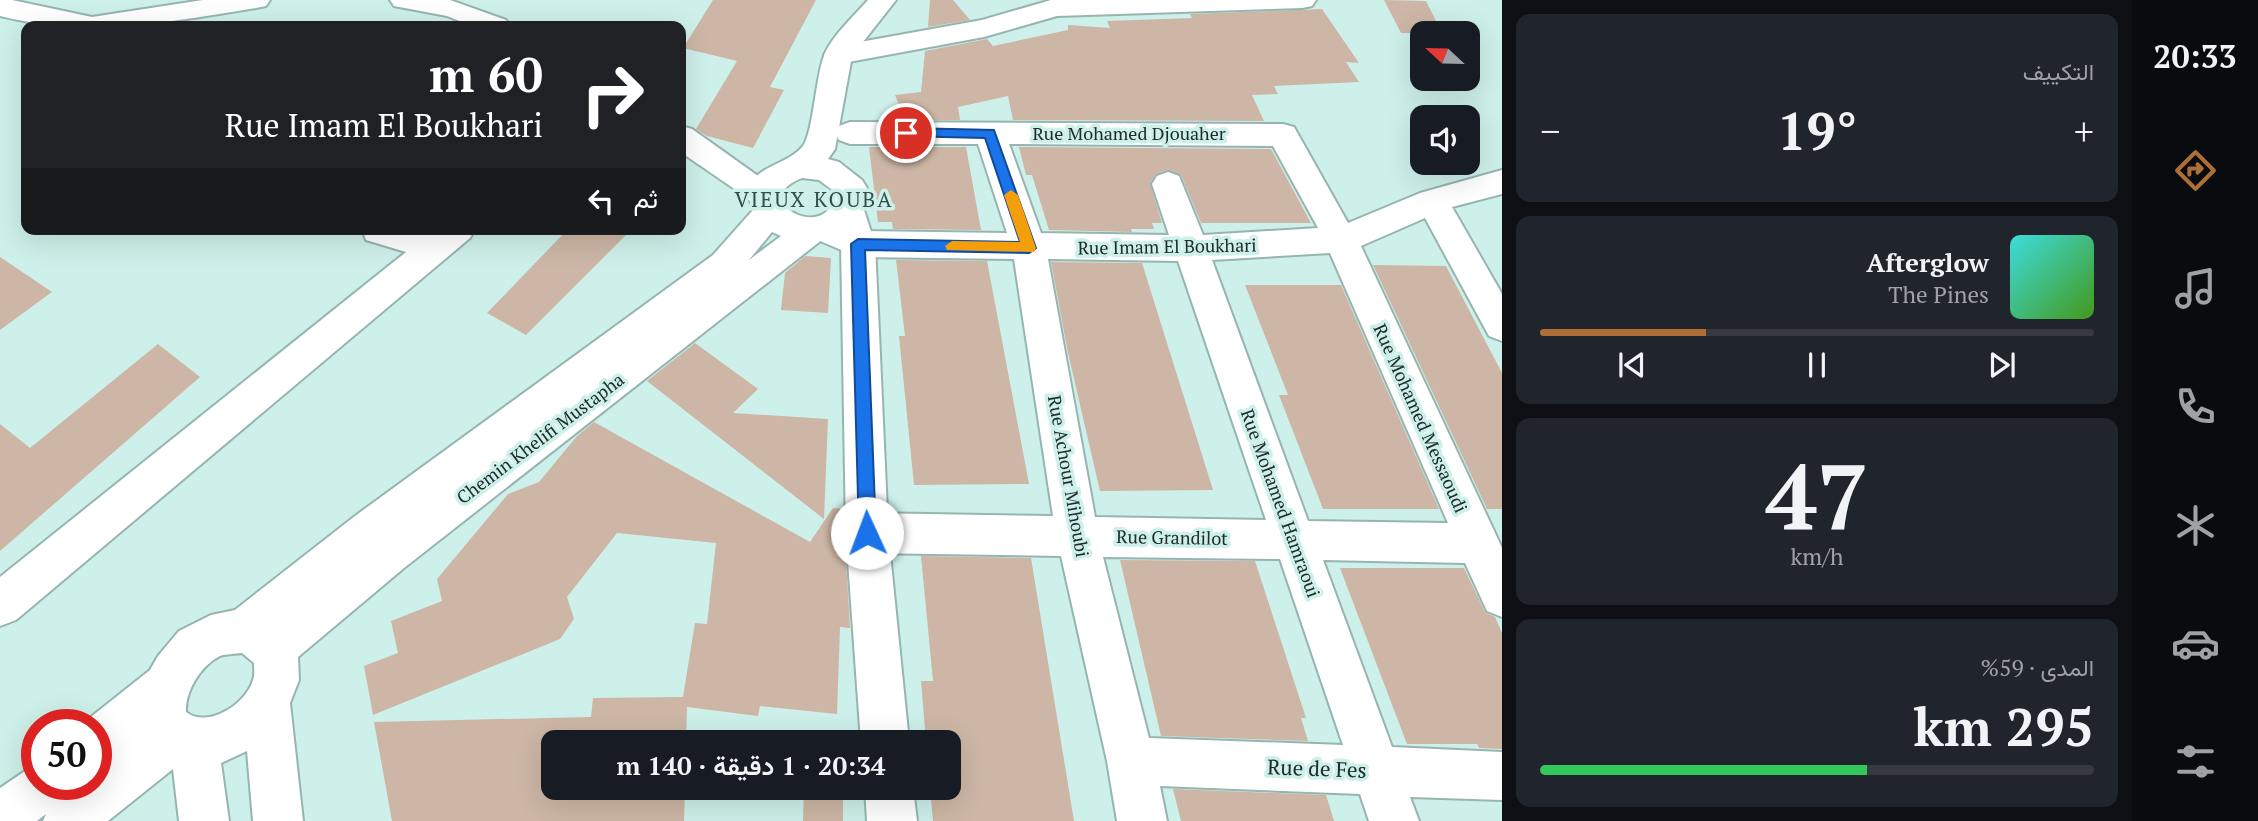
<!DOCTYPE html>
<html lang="ar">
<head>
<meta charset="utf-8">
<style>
	body { margin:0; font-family:"PT Serif",Vazirmatn,serif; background:#20242c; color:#f1f3f6; direction:rtl; height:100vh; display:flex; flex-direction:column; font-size:26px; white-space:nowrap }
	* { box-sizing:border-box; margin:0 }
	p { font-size:23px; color:#9ea1a6 }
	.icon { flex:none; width:38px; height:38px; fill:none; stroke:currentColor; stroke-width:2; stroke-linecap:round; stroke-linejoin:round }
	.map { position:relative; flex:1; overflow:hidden; direction:ltr }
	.details { display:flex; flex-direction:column; gap:14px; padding:14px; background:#0d0f14; width:630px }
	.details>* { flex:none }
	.top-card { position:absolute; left:21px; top:21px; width:665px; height:214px; border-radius:14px; box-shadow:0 7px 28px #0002; direction:rtl; background:#202124; color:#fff; overflow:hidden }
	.needle { width:46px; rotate:292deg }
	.controls { position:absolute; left:1410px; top:21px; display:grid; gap:14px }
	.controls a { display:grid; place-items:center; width:70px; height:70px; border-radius:14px; background:#171b24; box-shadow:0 7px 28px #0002; font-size:35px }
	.speed { position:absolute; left:21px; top:709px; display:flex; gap:14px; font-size:35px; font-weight:700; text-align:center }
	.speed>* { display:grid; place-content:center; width:91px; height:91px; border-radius:50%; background:#171b24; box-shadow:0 7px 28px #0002; line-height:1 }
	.speed .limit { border:10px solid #d22; background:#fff; color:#111 }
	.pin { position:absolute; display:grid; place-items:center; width:60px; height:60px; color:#fff; margin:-30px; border:4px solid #fff; border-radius:50%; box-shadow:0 2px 7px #0007 }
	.me { position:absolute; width:77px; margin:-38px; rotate:358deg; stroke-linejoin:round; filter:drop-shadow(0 0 5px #0008) }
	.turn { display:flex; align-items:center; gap:24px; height:147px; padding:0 28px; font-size:32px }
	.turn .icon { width:91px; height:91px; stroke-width:2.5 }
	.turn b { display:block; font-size:49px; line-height:60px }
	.then { display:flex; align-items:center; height:66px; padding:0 28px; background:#0003; gap:14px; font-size:26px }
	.big { font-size:52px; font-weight:600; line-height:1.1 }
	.details .widget { flex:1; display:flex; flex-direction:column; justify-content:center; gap:10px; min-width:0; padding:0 24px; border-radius:14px; background:#20242c }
	.details .dial { align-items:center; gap:0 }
	.dial b { font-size:91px; line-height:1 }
	.song { display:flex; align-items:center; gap:21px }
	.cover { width:84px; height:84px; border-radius:10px; background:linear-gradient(135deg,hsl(180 70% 55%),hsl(100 70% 35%)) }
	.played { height:7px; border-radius:4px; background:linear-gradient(90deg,#ae6f36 30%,#363941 30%) }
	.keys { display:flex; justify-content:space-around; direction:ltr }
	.heat { display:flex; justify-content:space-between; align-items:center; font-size:38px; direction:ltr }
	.charge { height:10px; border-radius:5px; background:linear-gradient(90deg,#34c759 59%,#363941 0) }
	.trip { position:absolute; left:541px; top:730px; width:420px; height:70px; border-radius:14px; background:#171b24; box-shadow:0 7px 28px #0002; font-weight:600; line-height:70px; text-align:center; direction:rtl }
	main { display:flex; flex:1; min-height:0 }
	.dock { display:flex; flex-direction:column; width:126px; justify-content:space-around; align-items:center; background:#090b0e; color:#9ea1a6 }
	.dock .icon { width:49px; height:49px }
	.dock .selected { color:#ae6f36 }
	.dock b { font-size:32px; color:#f1f3f6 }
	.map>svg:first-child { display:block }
	.building { fill:#cdb6a5 }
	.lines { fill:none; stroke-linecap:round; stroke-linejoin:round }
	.minor-casing { stroke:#96b5b0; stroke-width:4 }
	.major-casing { stroke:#96b5b0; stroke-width:4 }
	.minor { fill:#fff; fill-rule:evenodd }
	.major { fill:#fff; fill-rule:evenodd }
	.route { fill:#1a73e8; stroke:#114b97; stroke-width:2 }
	.slow { fill:#f59e0b }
	.labels { text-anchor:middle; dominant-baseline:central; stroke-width:7; stroke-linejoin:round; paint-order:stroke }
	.street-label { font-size:18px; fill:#202c2a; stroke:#cef0ea }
	.quarter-label { font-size:21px; letter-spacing:2px; fill:#324f4b; stroke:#cef0ea }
	.near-street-label { font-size:21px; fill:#202c2a; stroke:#cef0ea }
</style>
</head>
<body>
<main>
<nav class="dock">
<b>20:33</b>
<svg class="icon selected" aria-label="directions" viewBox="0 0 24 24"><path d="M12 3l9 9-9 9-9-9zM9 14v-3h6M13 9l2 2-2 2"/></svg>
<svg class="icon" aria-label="music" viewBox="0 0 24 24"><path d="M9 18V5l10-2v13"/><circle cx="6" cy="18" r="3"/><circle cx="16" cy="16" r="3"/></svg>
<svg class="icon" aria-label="phone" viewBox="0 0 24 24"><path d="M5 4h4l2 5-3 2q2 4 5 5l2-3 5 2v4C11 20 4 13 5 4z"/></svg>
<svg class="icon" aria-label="climate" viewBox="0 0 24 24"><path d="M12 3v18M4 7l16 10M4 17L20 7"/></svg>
<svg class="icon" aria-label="car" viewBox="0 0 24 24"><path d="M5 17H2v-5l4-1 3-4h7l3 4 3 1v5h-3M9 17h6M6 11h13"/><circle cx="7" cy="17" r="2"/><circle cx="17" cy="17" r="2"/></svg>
<svg class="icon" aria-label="filters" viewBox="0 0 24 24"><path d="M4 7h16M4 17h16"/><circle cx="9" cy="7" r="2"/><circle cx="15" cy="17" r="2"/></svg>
</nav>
<section class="details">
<div class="widget"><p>التكييف</p>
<div class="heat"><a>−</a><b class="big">19°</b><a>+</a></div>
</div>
<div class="widget">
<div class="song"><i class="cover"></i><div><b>Afterglow</b><p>The Pines</p></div></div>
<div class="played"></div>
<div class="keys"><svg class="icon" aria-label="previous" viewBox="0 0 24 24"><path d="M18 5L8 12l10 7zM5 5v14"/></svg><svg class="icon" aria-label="pause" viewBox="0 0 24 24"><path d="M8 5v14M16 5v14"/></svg><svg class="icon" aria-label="next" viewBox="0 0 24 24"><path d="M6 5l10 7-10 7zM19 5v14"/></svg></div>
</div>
<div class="widget dial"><b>47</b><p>km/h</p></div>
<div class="widget"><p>المدى · 59%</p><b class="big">295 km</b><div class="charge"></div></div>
</section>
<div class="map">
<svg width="1502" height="821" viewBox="0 0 1502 821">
	<rect width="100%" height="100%" fill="#cef0ea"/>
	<!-- building -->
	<g class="building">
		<polygon points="713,0 816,0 770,87 784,90 753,148 707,136 696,129 737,61 683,48"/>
		<polygon points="930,0 953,0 970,20 928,27"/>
		<polygon points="1384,0 1426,1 1442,33 1401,33"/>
		<polygon points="1322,9 1359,63 1346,62 1359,82 1274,86 1278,94 1252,95 1264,121 1013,120 1008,96 958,107 960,120 905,120 895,95 921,92 925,51 987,39 993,46 1068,30 1068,25 1110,28 1107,21 1192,18 1190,14"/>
		<polygon points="869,147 966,147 981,230 893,229 892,222 878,222"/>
		<polygon points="1019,147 1271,149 1311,223 1201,223 1181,175 1167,170 1156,174 1150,183 1162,223 1152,223 1154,229 1131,229 1132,232 1049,230 1032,175 1026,175"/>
		<polygon points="568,229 632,229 526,335 487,313"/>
		<polygon points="805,256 831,258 828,313 781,310 785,273"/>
		<polygon points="0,257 52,292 0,330"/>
		<polygon points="896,260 987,261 1029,484 914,485 899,336 905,336"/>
		<polygon points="1051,262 1142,263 1213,490 1100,491 1068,353"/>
		<polygon points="1373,265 1446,266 1502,373 1502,509 1487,509"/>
		<polygon points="1245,285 1341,285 1439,509 1323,509 1279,395 1288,395"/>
		<polygon points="695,343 758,389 733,413 828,419 824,519 647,381"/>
		<polygon points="158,344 200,377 0,551 0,424 30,448"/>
		<polygon points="594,422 810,542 833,508 843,509 850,628 840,627 837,714 760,706 758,716 687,707 686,742 553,742 553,788 685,788 684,821 392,821 374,722 591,717 593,698 683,697 695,623 707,624 716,543 617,533 567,597 574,619 560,639 373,715 364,666 398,653 391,621 442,601 437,579 508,494 539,482 577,436"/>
		<polygon points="921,556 1031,558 1074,821 933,821 930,788 948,788 948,742 926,742 921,681 933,681"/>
		<polygon points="1120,560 1255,561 1306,718 1301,718 1308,741 1161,736"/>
		<polygon points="1340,568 1464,568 1485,612 1495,617 1502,633 1502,749 1479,748 1477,744 1407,744"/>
		<polygon points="804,788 843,788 843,821 803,821"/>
		<polygon points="1173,789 1326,795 1334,821 1181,821"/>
	</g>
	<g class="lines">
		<!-- minor casing -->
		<g class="minor-casing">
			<g id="minor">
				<path d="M0,0H12L92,17L203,0H270L266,6L256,8C169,22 88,38 0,16Z"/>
				<polygon points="390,0 450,0 506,20 510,26 472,26 447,16 394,6"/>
				<polygon points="1051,0 1316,0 1312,6 1302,8 1057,16 984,37 838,64 828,61 824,55 828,49 838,46 982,20"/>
				<path d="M850,122L1283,124L1294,127L1348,223L1420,193L1502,170V194L1452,207L1502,294V341L1489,336L1425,218L1361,246L1502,548V617L1487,611L1465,563L1323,560L1392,747L1502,752V800L1410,797L1419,821H1369L1360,794L1160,786L1167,821H1117L1107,761L1061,556L867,553L852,547L846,533L852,519L867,513L1053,516L1014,259L858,257L813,238L808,229L813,220L825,217L862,231L1007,233L978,144H850L839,140L835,133L839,126ZM1009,144L1273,146L1318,228L1203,235L1179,176L1168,172L1157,176L1152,184L1169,235L1041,233ZM1330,253L1448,523L1308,521L1212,260ZM1048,259L1178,261L1266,520L1095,517ZM1103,557L1280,559L1343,745L1149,738Z"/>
				<path d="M681,126L692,129L758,176L774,182L780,195L776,203L764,207L752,203C750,198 691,160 681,152Z"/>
				<polygon points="362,229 414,229 429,234 435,229 475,229 470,238 16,620 0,626 0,577 406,252 366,240"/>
			</g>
		</g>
		<!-- major casing -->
		<g class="major-casing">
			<g id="major">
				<path d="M868,0H896L852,56L835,149L828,159L839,162L862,180L867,188L864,210L875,244L888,533L909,742H861L846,533L841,244L838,235L823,239L404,568L298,657L299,680L290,703L303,821H253L247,751L221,763L229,821H179L173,769L108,821H43L46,814L37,821H0V788L37,763V784H69L67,791L76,784H96V724H82L150,670L158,656L179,631L211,615L235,610L355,516L713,255L753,210C736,165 784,170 803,146C813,133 816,75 824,56C830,38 855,15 868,0ZM802,178L819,180L835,192C830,246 744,200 802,178ZM772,232L781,236L749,260ZM242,653L254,663C254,668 255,675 253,680C246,704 208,729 186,712C185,692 200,666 220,656C226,654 235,654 242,653Z"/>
				<polygon points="865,788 913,788 917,821 867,821"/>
			</g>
		</g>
		<!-- minor -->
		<use href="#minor" class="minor"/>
		<!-- major -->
		<use href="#major" class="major"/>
	</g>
	<!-- route -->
	<polygon class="route" points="906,128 994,130 1036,248 1029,253 865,250 876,533 873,539 867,541 861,539 859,533 851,244 858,239 1020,242 985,138 901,136 899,133"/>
	<!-- slow -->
	<polygon class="slow" points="1011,190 1018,195 1036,248 1034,252 947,250 945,246 952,241 1020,242 1004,195"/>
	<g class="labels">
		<!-- street labels -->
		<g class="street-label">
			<text x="1129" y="133">Rue Mohamed Djouaher</text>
			<text transform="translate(1167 246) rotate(-1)">Rue Imam El Boukhari</text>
			<text transform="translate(1421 418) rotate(66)">Rue Mohamed Messaoudi</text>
			<text transform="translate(540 438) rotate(-37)">Chemin Khelifi Mustapha</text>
			<text transform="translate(1069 476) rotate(80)">Rue Achour Mihoubi</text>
			<text transform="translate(1281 503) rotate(70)">Rue Mohamed Hamraoui</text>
			<text transform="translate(1172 537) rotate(1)">Rue Grandilot</text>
		</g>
		<!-- quarter labels -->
		<g class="quarter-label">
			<text x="814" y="199">VIEUX KOUBA</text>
		</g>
		<!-- near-street labels -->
		<g class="near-street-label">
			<text transform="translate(1317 768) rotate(2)">Rue de Fes</text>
		</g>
	</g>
</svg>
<div class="controls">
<a><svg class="needle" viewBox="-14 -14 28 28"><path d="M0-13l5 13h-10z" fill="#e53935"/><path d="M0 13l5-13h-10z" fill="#9ea1a6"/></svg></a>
<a><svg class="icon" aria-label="sound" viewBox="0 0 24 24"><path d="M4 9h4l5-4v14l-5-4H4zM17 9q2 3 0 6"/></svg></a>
</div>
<div class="speed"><div class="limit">50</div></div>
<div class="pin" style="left:906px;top:133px;background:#d93025"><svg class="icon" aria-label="arrive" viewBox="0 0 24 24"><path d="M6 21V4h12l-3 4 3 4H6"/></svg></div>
<svg class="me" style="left:867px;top:533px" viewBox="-20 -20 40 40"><circle r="19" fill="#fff"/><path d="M0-13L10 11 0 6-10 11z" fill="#1a73e8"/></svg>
<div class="trip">20:34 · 1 دقيقة · 140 m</div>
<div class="top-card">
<div class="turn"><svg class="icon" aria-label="right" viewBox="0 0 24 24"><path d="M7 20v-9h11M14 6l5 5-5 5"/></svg><div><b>60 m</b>Rue Imam El Boukhari</div></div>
<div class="then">ثم<svg class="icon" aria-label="left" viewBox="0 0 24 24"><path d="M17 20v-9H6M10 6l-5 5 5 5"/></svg></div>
</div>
</div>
</main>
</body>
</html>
